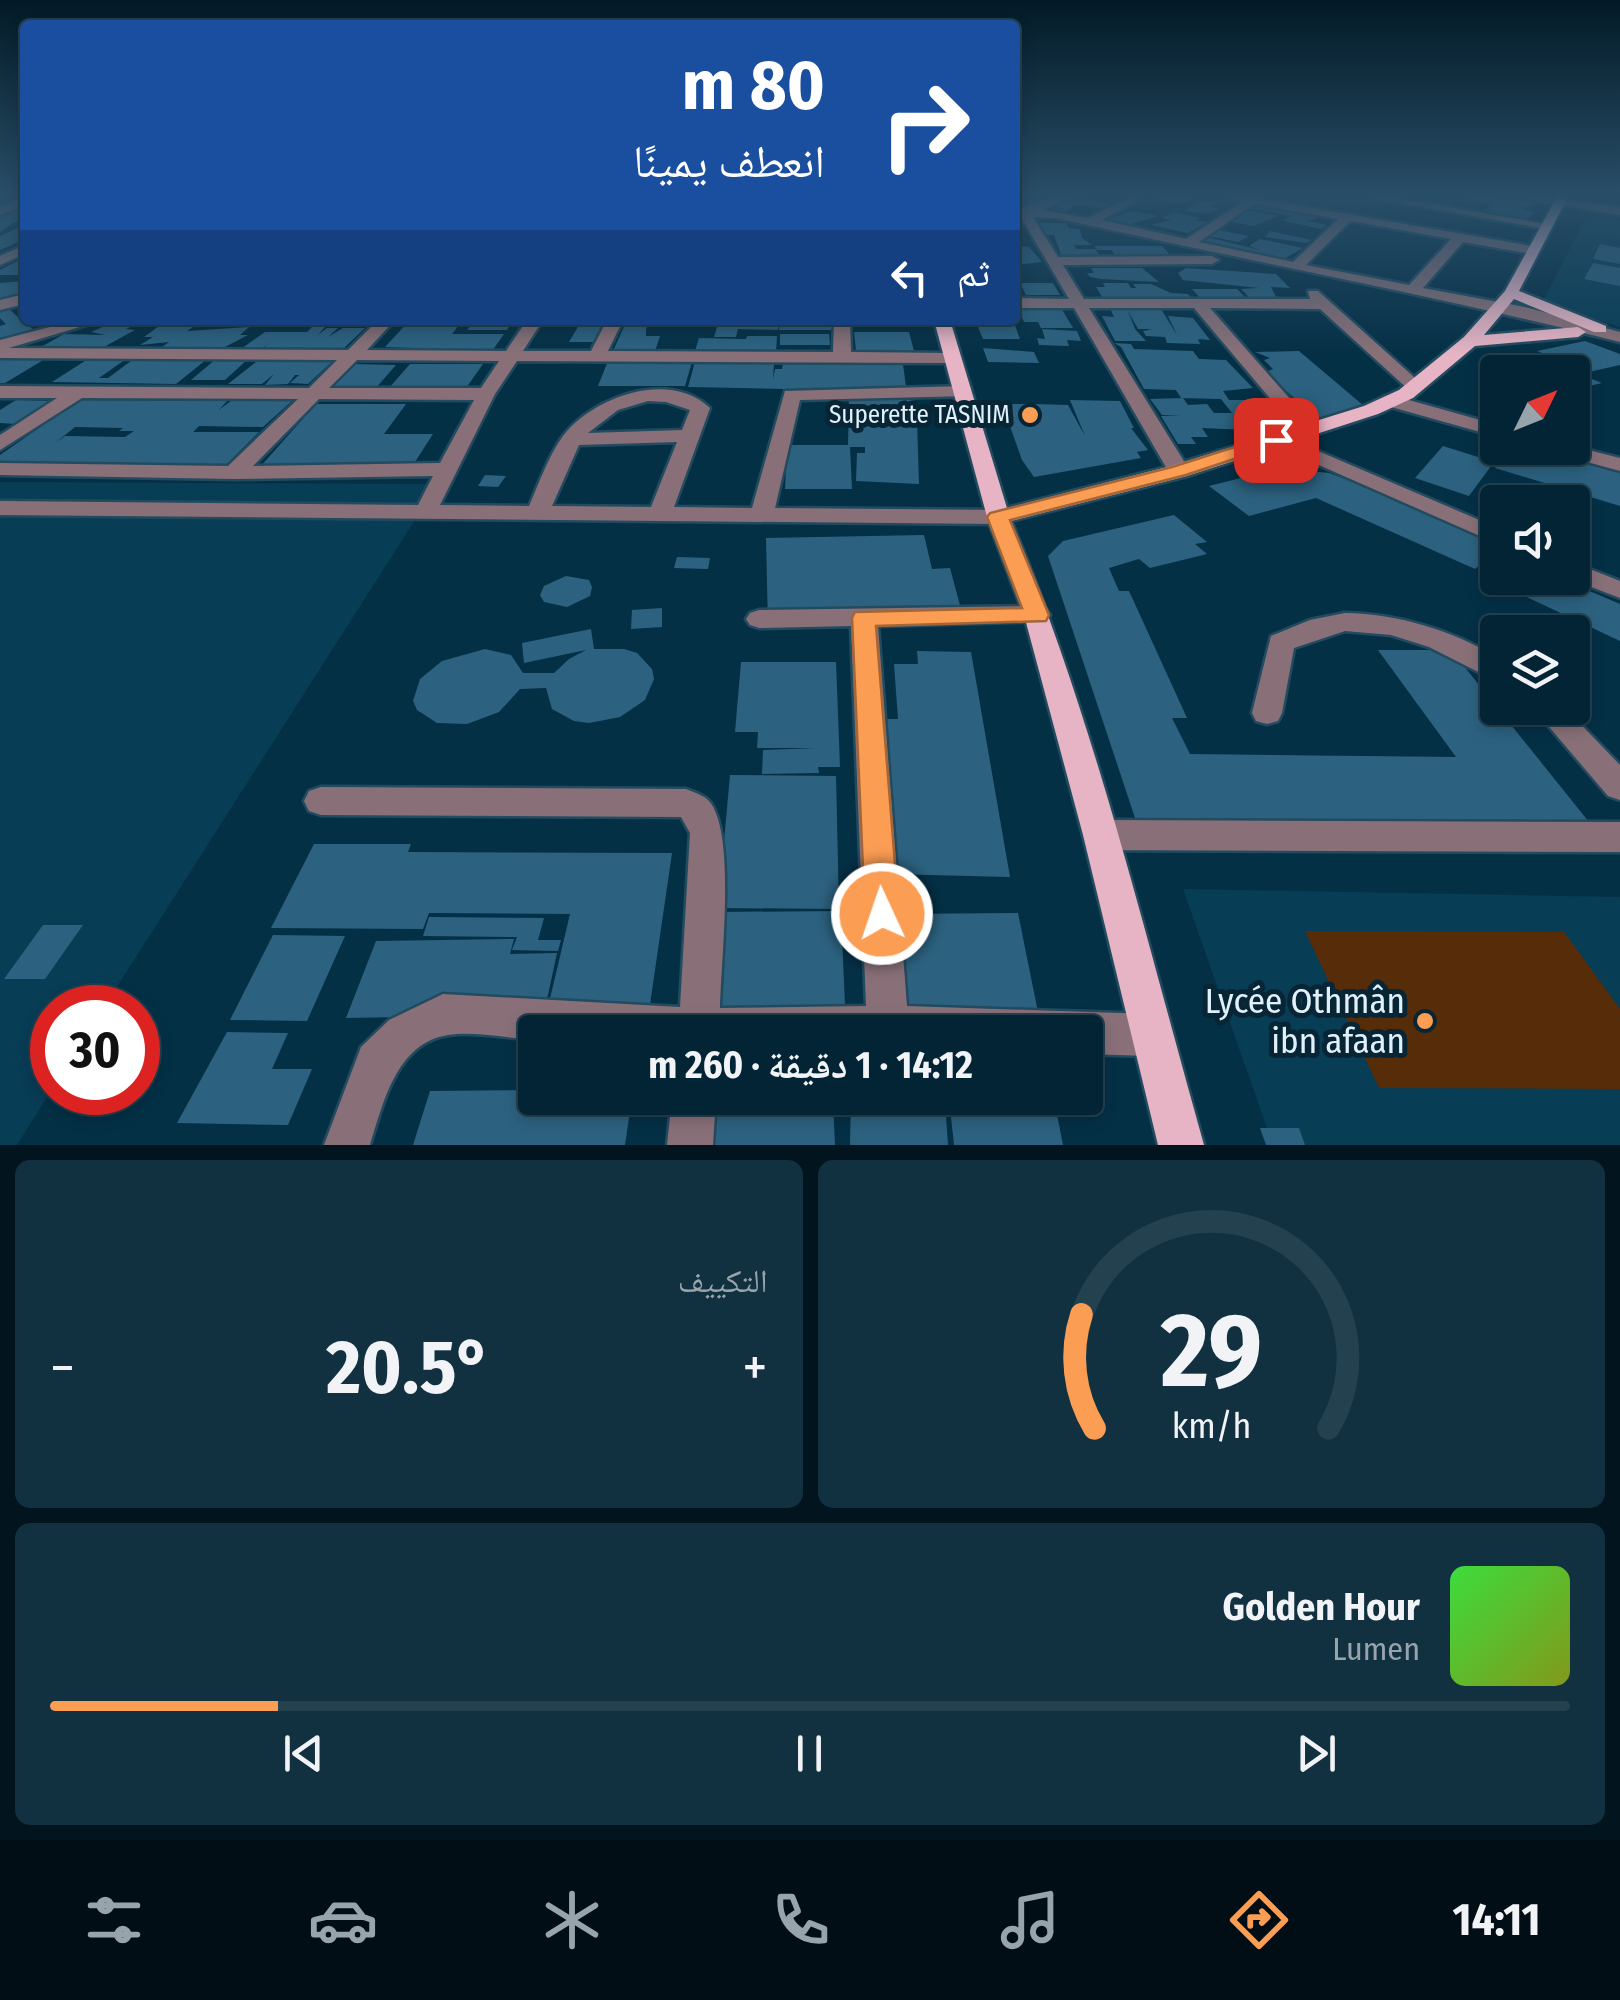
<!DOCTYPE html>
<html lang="ar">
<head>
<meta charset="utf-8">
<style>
	body { margin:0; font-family:"Fira Sans Condensed","Noto Naskh Arabic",sans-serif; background:#113040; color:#f1f3f6; direction:rtl; height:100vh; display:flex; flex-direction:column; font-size:38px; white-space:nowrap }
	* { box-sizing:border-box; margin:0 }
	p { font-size:32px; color:#97a4ac }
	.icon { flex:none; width:55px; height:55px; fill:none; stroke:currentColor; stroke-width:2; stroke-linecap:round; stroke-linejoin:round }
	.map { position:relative; height:1145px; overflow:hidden; direction:ltr }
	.sheet { display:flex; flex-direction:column; gap:15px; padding:15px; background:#02141d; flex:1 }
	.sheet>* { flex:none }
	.banner { position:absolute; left:20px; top:20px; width:1000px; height:305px; border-radius:10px; box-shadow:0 5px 15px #0003,0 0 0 2px #24414f; direction:rtl; background:#1a4fa0; color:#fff; overflow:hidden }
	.needle { width:65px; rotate:47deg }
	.controls { position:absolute; left:1480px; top:355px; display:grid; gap:20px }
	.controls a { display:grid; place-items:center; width:110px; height:110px; border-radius:10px; background:#032434; box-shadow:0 5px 15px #0003,0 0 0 2px #24414f; font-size:50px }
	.speed { position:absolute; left:30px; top:985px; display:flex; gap:20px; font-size:50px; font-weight:700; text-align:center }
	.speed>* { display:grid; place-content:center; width:130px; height:130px; border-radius:50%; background:#032434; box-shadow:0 5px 15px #0003,0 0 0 2px #24414f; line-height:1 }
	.speed .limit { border:15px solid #d22; background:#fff; color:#111 }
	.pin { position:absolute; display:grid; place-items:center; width:85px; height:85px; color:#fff; margin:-42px; border-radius:20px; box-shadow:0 5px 15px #0006 }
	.me { position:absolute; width:110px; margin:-55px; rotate:357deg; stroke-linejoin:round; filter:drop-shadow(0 0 8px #0008) }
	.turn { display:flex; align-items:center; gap:35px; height:210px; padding:0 30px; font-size:45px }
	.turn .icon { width:130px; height:130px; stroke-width:2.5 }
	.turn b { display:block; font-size:70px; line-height:85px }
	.then { display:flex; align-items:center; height:95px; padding:0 30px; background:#0003; gap:20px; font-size:38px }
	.big { font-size:75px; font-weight:700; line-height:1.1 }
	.sheet .card { flex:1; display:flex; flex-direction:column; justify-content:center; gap:15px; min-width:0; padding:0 35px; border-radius:15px; background:#113040 }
	.sheet .dial { align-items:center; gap:0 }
	.dial svg { height:260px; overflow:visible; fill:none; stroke:#24414f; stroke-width:7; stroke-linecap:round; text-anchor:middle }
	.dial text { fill:#f1f3f6; stroke:none }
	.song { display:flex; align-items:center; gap:30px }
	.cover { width:120px; height:120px; border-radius:15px; background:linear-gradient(135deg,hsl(120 70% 55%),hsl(70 70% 35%)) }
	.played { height:10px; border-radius:5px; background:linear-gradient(90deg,#fc9d54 15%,#24414f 15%) }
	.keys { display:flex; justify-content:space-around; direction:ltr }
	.heat { display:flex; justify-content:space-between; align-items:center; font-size:55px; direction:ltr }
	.sheet .tiles { flex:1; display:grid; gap:15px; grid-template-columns:1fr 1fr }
	.card:last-child { grid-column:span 2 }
	.trip { position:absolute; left:518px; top:1015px; width:585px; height:100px; border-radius:10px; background:#032434; box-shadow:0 5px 15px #0003,0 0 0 2px #24414f; font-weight:700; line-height:100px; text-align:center; direction:rtl }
	.dock { display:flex; height:160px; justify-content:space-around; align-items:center; background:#010e15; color:#97a4ac }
	.dock .icon { width:70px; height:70px }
	.dock .selected { color:#fc9d54 }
	.dock b { font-size:45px; color:#f1f3f6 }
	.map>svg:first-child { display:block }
	.built { fill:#083d56 }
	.green { fill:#562d08 }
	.building { fill:#2c6280; fill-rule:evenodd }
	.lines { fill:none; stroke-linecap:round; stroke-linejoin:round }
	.minor-casing { stroke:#234b5f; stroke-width:5 }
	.major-casing { stroke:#234b5f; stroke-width:5 }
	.minor { fill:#897078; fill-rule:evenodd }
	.major { fill:#e7b4c5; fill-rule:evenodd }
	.route { fill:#fc9d54; stroke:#a46637; stroke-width:2.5 }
	.poi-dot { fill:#fc9d54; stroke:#082535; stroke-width:4 }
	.labels { text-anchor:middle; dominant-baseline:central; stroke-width:10; stroke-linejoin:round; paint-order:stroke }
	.far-poi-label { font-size:25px; fill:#e0f1fb; stroke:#082535; text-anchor:end }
	.near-poi-label { font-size:35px; fill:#e0f1fb; stroke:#082535; text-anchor:end }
</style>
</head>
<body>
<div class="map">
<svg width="1620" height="1145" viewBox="0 0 1620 1145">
	<rect width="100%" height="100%" fill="#043046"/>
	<!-- built -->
	<g class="built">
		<polygon points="1605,210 1620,213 1620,327 1557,307 1544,299 1589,212"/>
		<polygon points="0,482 438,484 104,1007 52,1008 52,1089 17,1145 0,1145"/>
		<polygon points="1183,889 1620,897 1620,1145 1273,1145"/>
	</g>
	<!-- green -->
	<polygon class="green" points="1305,931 1564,932 1620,1009 1620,1089 1379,1088"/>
	<!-- building -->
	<g class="building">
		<polygon points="1153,195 1200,195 1188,202 1174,203 1147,198"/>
		<polygon points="1444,195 1490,195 1538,203 1521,209 1536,212 1526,220 1482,212 1492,204"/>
		<polygon points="1079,196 1100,203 1117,204 1106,209 1076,204 1064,214 1049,211"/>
		<polygon points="1199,201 1219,202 1210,207 1220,209 1208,214 1184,211"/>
		<polygon points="1257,202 1326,215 1308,221 1327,225 1321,229 1298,224 1283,220 1291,216 1248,208"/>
		<polygon points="16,209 25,209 25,221 13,223 0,232 0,216"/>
		<polygon points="1249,210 1278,216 1254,226 1233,222"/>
		<polygon points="1133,211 1159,216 1121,227 1099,222"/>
		<polygon points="1173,212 1200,218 1196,220 1207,222 1188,233 1150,225 1171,220 1162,218"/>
		<polygon points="1039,223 1066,223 1069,228 1080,229 1082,238 1092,245 1074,245 1076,249 1095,249 1103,260 1063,260 1054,235 1045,235"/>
		<polygon points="25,225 25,239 0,250 0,236"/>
		<polygon points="1219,230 1249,236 1238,242 1208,236"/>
		<polygon points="1270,231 1312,240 1306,243 1265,237"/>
		<polygon points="1207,237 1260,250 1249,246 1260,239 1303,248 1277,263 1195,244"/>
		<polygon points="1600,244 1620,248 1620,264 1593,259"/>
		<polygon points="1015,245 1029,247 1042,262 1015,265"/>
		<polygon points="1094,246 1162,246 1174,259 1118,258 1111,250 1097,250"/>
		<polygon points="25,257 25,275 0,275 0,270"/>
		<polygon points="1593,263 1620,268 1620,286 1584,279"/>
		<polygon points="1091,268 1142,268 1159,282 1101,279 1090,277 1087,273 1094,273"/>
		<polygon points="1186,268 1276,274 1290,288 1271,287 1277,299 1249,297 1241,289 1259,288 1183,280 1178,273"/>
		<polygon points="25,281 25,297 0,303 0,283"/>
		<polygon points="1020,283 1053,283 1060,295 1026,295"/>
		<polygon points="1103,283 1128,283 1131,288 1136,288 1133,284 1151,284 1171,293 1188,294 1193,300 1104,300 1096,287 1105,287"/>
		<polygon points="1192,289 1237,289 1247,299 1201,299"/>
		<polygon points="7,307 21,320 37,332 0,342 0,326 6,324 0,318 0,308"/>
		<polygon points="1018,308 1061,308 1073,328 1041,328 1038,322 1024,322"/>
		<polygon points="1110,308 1161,309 1177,335 1168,316 1193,318 1210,340 1198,339 1200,344 1167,343 1165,337 1146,336 1143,331 1152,329 1138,329 1128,311 1135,329 1146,341 1115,341 1102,316 1114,317"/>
		<polygon points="145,320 126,329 135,330 102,348 41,347 64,334 106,335 91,332 117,321"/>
		<polygon points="222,320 275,320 269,325 216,324"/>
		<polygon points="410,320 513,320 507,330 467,330 471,325 459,325 452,334 504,334 492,351 385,347"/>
		<polygon points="582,320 608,320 597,342 569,342"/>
		<polygon points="627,320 666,320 663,325 648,325 646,329 646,336 660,336 655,351 613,351"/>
		<polygon points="705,320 759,320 758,325 779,325 778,330 738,329 736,337 714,337 717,327 702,327"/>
		<polygon points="780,320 832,320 832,330 779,330"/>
		<polygon points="975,320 1013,320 1020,339 983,339"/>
		<polygon points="159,326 193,327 187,331 249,327 240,335 248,335 221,349 161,348 169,342 140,345 153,337 144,337"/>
		<polygon points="312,327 325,327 318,335 327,328 338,328 328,337 343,328 365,328 343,349 262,349 269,343 257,352 238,351 265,332 307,332"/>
		<polygon points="1042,329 1077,331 1081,341 1067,340 1069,346 1039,345 1037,338 1045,339"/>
		<polygon points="854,332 909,332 914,351 856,351"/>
		<polygon points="780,334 829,334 830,345 780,345"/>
		<polygon points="747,336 777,336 776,352 695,351 699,338 746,339"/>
		<polygon points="1585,341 1620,354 1620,365 1589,372 1537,351"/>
		<polygon points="1114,343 1131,344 1134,349 1193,351 1199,359 1226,360 1253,388 1223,391 1229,400 1260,400 1275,417 1259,417 1271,431 1202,428 1208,437 1191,437 1196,444 1178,444 1161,416 1180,416 1162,415 1150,399 1183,398 1188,405 1207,404 1214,413 1232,413 1221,399 1181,398 1176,390 1144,389 1121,347"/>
		<polygon points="983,348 1034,352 1039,363 988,362"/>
		<polygon points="1299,351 1364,406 1320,422 1266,372 1273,369 1264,360 1270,358 1255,352"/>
		<polygon points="135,358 207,359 176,384 52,382 88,359 126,359 99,378 108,378"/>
		<polygon points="261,358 335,359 308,384 290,383 299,375 295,375 288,384 265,385 274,374 262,384 228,384"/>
		<polygon points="0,359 45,359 5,383 0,383"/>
		<polygon points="216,359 248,359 225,380 191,380"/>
		<polygon points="608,361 692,362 685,386 598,386"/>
		<polygon points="695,362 774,363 773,380 775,369 782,369 783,362 903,364 906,387 877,387 877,391 688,387"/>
		<polygon points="354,364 396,365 375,389 330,389"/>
		<polygon points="410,364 483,364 466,388 389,388"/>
		<polygon points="1560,366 1572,371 1602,383 1572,390 1572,372 1539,372"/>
		<polygon points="849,398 914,400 916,419 858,418 917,421 919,484 856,481 857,453 865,453 865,447 850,447 852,489 785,489 787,445 848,445"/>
		<polygon points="16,400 51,401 15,424 0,423 0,410"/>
		<path d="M79,400L227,401L219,410L232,400L292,401L263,427L199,426L193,432H259L225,466L0,463V455ZM75,427L123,428L119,431H134L125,437L65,436L54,444Z"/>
		<polygon points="1070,400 1120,401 1134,428 1131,428 1148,450 1137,452 1141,458 1034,477 1022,460 1002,404 1032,404 1041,424 1035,404 1068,405 1085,436"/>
		<polygon points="316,404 406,404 384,434 433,434 413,465 260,467"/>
		<polygon points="1493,433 1498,435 1498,448 1543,448 1620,469 1620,506 1495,468 1503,455 1484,449"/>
		<polygon points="1443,446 1494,462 1469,496 1415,478"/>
		<polygon points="1281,468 1329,473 1362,485 1498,544 1498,550 1475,569 1316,498 1249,516 1209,486"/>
		<polygon points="485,475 506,476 498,487 478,486"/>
		<polygon points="1174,515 1207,542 1195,544 1207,554 1150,568 1139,559 1109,568 1119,591 1129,591 1187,718 1172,718 1190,754 1456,757 1378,650 1451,650 1593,827 1137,824 1048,556 1063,541"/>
		<polygon points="924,535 932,569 950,568 965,624 768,627 766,538"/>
		<polygon points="677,557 710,558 708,569 674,568"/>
		<polygon points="566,576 589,580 592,587 590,596 567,607 544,602 540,595 544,586"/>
		<polygon points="1535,578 1559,578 1620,604 1620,641 1518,593"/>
		<polygon points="662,608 662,627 631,629 632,610"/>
		<polygon points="591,629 594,649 624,649 637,653 652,669 654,679 645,700 620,717 589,723 574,721 552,709 546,688 520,689 499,712 467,724 437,723 417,710 413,701 420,679 442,661 485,649 511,655 523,673 554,673 569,659 586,650 524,663 522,643"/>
		<polygon points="917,651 971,652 1010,877 889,874 881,719 898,719 894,664 918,664"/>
		<polygon points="741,662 836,662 840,767 818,767 819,773 762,774 763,750 817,748 757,748 758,732 735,732"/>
		<polygon points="730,775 836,776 839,909 718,908"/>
		<polygon points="314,844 411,844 408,852 672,853 647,1025 544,1024 570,914 429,913 423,929 271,928"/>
		<polygon points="841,911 845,1006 708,1006 715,912"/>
		<polygon points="1018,913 1042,1032 904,1032 893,914"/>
		<polygon points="429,917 544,918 538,940 561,940 558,951 512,950 517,937 423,936"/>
		<polygon points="43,925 83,925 45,979 4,979"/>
		<polygon points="273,935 345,936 307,1021 230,1020"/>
		<polygon points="514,939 510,954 557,953 540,1032 451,1035 457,1016 346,1018 376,941"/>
		<polygon points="227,1032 288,1033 272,1069 312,1069 288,1125 177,1123"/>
		<polygon points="535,1090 535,1098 632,1098 625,1145 413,1145 430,1091"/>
		<polygon points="851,1098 945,1100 948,1145 850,1145"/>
		<polygon points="949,1098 1054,1099 1063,1145 954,1145"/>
		<polygon points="833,1102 835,1145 683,1145 686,1104"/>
		<polygon points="1260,1128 1299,1128 1305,1145 1266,1145"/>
	</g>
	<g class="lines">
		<!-- minor casing -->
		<g class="minor-casing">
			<g id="minor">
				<path d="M1064,195H1079L1043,210L1088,218L1134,195H1147L1102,220L1186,239L1242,202L1217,195H1261L1262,199L1537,247L1539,250L1532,254L1463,242L1423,288L1525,307L1620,332V342C1433,295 1244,260 1056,218L1033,217L1058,257L1212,256L1219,260L1212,264L1063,265L1084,299H1310L1308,291H1318L1424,386L1415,391L1409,390L1320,309L1210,308L1313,425L1316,429L1306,435L1299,433L1194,308H1089L1190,471L1179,477L1171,476L1074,308H1015V298L1069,299L1021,217H1015V209ZM1254,204L1338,219L1293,262L1199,242ZM1350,221L1451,239L1409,285L1306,265Z"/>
				<polygon points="1355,195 1380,195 1551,225 1545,229"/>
				<polygon points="1504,195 1531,195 1620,207 1620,215"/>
				<polygon points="25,198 25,205 0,215 0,207"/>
				<polygon points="25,245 25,254 0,265 0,256"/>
				<polygon points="25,294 25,304 0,310 0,300"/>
				<path d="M77,320H103L9,348L348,350L378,320H395L367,350L506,351L527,320H543L523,351H591L607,320H623L608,351L833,352L834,320H850L851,352L951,353L960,358L951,363L517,361L495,394L440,505L529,506C539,483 549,455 563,436C593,397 669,369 710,408L674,507L752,508L785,391L964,386L971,388V396L800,400L775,508L998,510L1009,517L998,524L0,515V501L418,505L433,476L234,479L0,475V463L228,466L298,399L82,398L0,450V435L57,398H0V386L309,388L337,360L0,358V340ZM357,360L499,361L481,388H329ZM319,399L474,400L440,463L253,466ZM648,401L666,402L690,410L682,430L588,433L618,410ZM677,442L651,507L552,506L579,445Z"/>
				<polygon points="1391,395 1498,425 1498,437 1384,405 1384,397"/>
				<polygon points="1276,433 1498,528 1498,544 1269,443 1266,439"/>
				<polygon points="1572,446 1620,458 1620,471 1551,452 1548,448"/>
				<polygon points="1572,562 1620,581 1620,598 1568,578 1572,578"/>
				<path d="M1037,606L1046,609L1050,615L1046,621L878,626L907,1006L1150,1014L1165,1020L1171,1035L1165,1050L1150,1056L1085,1054V1032H535V1040C508,1038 474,1031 448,1035C396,1043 383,1104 370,1145H324L361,1047L389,1020L443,994L680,1007L690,833L681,817L321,815L309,811L304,801L309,791L321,787L686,789C696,793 707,796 712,805C735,842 721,960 720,1008L866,1006L851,626L759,628L750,625L746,619L750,613L759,610Z"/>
				<path d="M1345,613C1398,614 1452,630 1498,658V682L1429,647L1391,635L1345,631L1294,648L1282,713L1278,721L1267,724L1256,721L1252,713L1271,636L1310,620Z"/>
				<polygon points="1533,708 1565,708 1620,765 1620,800 1608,796"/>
				<polygon points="1100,820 1620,822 1620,852 1100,850 1088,845 1083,835 1088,825"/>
				<polygon points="672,1098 716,1098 713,1145 667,1145"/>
			</g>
		</g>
		<!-- major casing -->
		<g class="major-casing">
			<path id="major" d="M1558,195H1569L1519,291L1606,326V332H1594L1514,299L1484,335L1578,327L1586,332L1578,337L1475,346L1413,398L1378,414L1187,476L1011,521C1095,721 1145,936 1204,1145H1158L1083,835L1024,615L987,517L934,320H950L1007,508L1171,466L1364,406L1399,390L1464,337L1505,291Z"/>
		</g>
		<!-- minor -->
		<use href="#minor" class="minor"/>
		<!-- major -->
		<use href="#major" class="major"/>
	</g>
	<!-- sky -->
	<linearGradient id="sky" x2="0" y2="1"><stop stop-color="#021a26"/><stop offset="0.55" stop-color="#294e68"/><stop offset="1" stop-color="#294e68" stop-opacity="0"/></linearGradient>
	<rect width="1620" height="355" fill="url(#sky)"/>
	<!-- route -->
	<polygon class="route" points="1276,434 1282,436 1282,443 1186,475 1010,520 1049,615 1046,621 876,626 899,914 894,926 882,930 870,926 865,914 852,618 855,612 1022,608 987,517 990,513 1172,467"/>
	<!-- markers -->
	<g class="poi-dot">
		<circle cx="1030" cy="415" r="10"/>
		<circle cx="1425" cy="1021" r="10"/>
	</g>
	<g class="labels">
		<!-- far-poi labels -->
		<g class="far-poi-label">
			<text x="1010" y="415">Superette TASNIM</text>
		</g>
		<!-- near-poi labels -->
		<g class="near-poi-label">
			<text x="1405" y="1001">Lycée Othmân<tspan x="1405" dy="40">ibn afaan</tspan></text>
		</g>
	</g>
</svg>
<div class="controls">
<a><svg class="needle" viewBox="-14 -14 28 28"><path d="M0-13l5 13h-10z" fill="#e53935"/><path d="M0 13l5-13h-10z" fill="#97a4ac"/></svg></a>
<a><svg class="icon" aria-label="sound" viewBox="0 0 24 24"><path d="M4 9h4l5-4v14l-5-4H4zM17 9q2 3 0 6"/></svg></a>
<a><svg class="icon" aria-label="layers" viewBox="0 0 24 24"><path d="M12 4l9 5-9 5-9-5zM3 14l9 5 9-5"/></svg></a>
</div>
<div class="speed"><div class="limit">30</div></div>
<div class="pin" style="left:1276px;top:440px;background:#d93025"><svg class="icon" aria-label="arrive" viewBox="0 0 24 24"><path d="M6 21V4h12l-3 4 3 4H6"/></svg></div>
<svg class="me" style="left:882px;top:914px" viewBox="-20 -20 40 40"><circle r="17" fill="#fc9d54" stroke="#fff" stroke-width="3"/><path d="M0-11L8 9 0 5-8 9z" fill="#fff"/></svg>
<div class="trip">14:12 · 1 دقيقة · 260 m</div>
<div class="banner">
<div class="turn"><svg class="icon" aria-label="right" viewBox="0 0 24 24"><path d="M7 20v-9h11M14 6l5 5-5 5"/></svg><div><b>80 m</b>انعطف يمينًا</div></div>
<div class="then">ثم<svg class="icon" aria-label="left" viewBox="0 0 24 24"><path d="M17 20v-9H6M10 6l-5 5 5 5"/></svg></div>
</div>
</div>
<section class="sheet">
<div class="tiles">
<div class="card dial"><svg viewBox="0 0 100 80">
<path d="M14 69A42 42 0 1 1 86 69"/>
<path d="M14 69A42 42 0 0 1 10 34" stroke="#fc9d54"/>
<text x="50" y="56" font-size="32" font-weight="700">29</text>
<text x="50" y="72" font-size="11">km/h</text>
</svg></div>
<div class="card"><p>التكييف</p>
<div class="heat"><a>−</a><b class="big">20.5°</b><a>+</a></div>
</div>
<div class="card">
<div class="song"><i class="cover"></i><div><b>Golden Hour</b><p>Lumen</p></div></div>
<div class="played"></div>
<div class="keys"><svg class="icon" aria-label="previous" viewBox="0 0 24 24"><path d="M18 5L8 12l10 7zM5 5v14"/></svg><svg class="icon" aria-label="pause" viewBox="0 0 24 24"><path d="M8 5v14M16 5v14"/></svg><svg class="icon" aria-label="next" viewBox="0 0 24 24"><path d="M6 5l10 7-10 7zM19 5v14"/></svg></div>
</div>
</div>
</section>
<nav class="dock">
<b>14:11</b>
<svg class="icon selected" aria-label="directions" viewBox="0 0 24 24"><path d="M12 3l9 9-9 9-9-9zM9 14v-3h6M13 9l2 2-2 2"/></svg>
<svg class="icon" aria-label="music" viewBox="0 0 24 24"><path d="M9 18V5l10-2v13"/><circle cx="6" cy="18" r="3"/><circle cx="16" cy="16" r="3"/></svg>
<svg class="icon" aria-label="phone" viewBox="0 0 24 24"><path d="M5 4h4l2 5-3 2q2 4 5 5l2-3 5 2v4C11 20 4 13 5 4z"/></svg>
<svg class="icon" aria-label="climate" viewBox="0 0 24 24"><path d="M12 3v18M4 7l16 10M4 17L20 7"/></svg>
<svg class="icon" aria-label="car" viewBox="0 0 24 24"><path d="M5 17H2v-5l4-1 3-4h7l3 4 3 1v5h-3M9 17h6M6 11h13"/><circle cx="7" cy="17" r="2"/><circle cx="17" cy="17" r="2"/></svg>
<svg class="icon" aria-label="filters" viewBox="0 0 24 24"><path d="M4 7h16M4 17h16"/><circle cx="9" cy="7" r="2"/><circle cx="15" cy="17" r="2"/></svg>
</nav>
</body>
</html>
